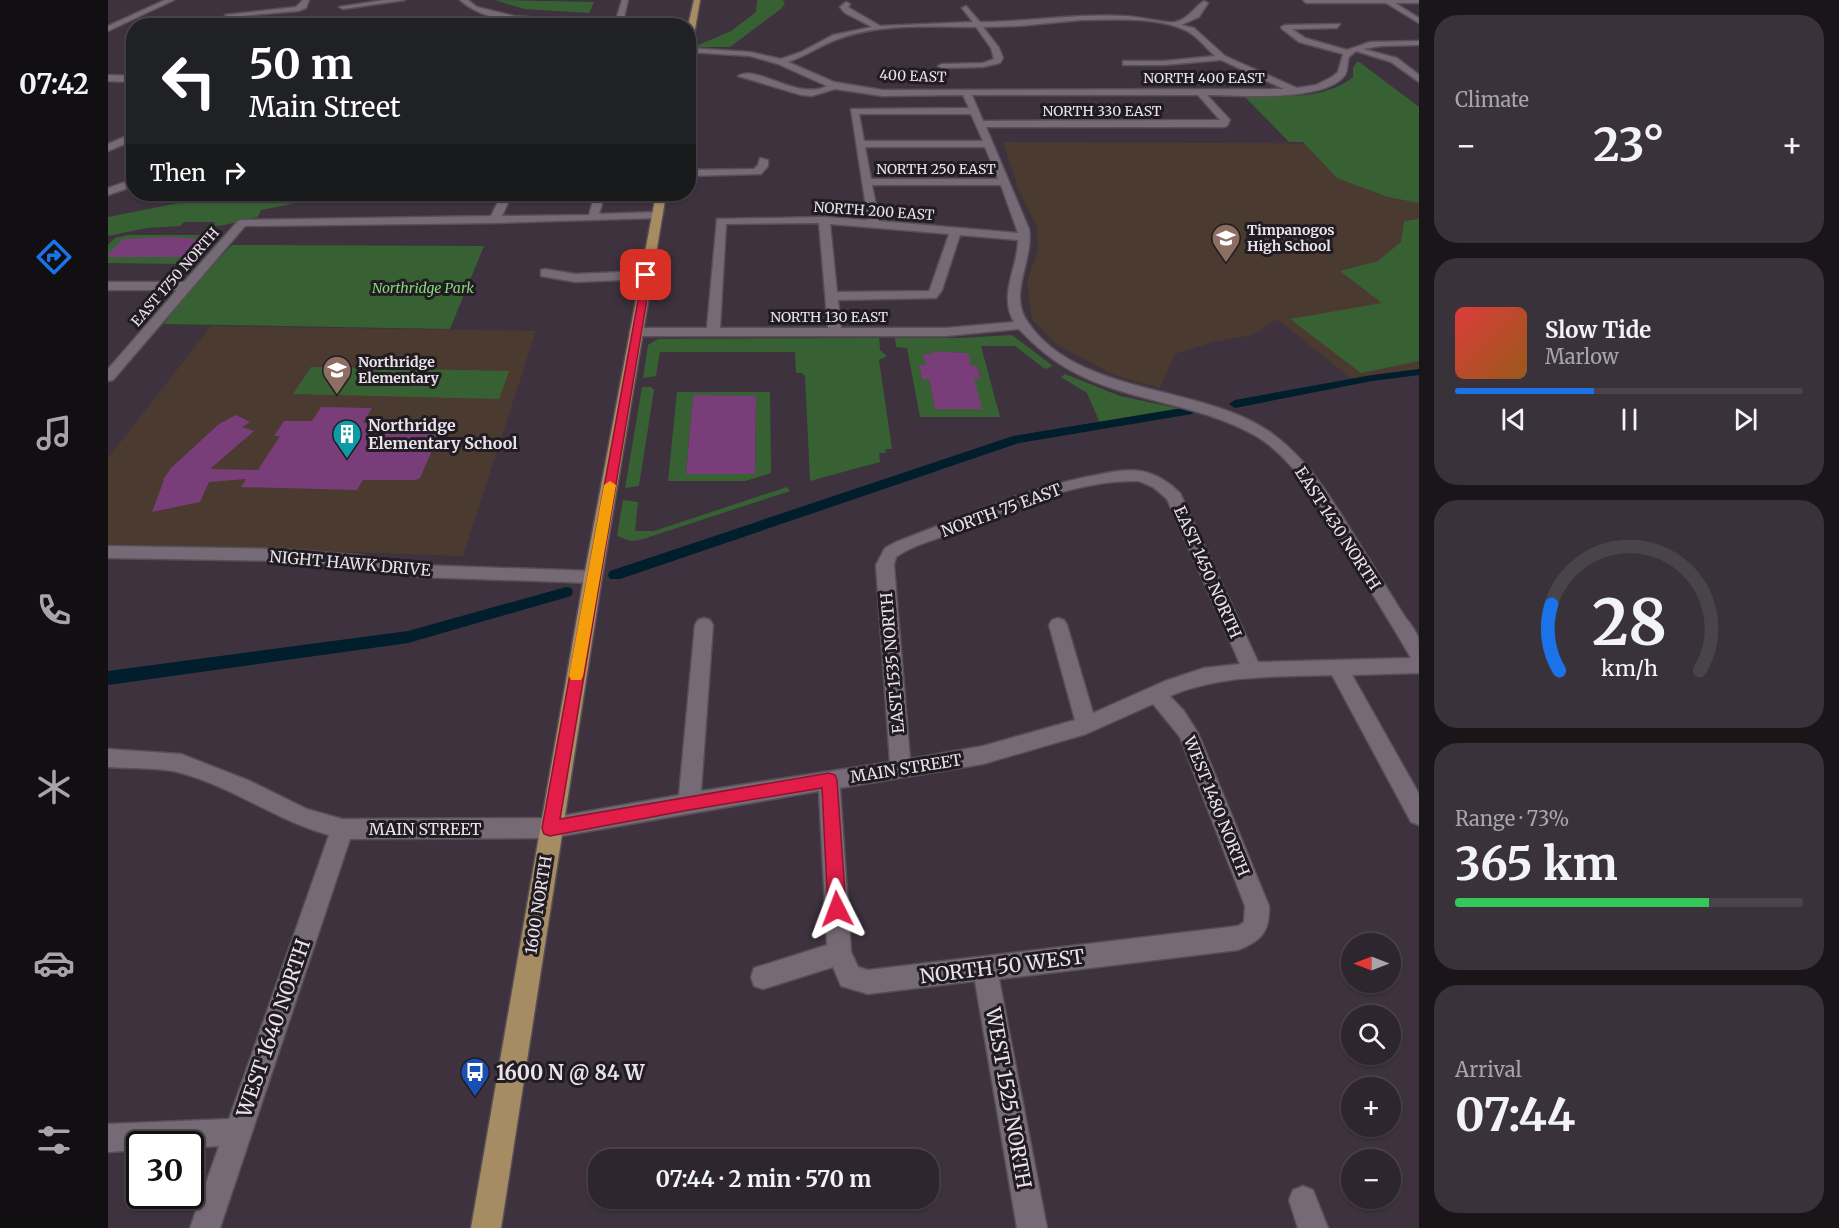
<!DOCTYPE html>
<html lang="en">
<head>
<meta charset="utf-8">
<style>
	body { margin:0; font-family:Merriweather,serif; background:#3a323a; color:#f1f3f6; height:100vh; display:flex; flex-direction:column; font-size:22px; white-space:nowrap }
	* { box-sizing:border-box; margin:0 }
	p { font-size:20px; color:#a7a5aa }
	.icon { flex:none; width:33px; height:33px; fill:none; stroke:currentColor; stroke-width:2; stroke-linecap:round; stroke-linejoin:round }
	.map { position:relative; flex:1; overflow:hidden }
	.details { display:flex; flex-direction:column; gap:15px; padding:15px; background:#191519; width:420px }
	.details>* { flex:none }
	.guide { position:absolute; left:18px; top:18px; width:570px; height:183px; border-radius:24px; box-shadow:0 2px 4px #0004,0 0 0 2px #49434a; background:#202124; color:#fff; overflow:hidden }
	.needle { width:39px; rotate:270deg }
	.fabs { position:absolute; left:1233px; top:933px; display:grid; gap:12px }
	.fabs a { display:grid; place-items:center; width:60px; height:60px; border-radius:50%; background:#2e262e; box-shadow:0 2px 4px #0004,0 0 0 2px #49434a; font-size:30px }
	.speed { position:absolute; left:18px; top:1131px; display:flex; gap:12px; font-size:30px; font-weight:700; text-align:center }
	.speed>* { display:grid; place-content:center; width:78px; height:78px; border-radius:50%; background:#2e262e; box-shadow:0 2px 4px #0004,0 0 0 2px #49434a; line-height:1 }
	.speed .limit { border:3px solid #111; border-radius:9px; background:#fff; color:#111 }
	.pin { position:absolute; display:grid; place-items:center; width:51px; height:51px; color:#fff; margin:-26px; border-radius:12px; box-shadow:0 3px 9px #0006 }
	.me { position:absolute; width:66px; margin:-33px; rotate:357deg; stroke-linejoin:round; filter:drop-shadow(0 0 4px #0008) }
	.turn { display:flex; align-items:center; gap:21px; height:126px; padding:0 24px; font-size:27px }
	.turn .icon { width:78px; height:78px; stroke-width:2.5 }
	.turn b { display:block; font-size:42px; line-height:51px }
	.then { display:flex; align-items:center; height:57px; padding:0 24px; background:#0003; gap:12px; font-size:22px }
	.big { font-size:45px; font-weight:700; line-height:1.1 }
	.details .card { flex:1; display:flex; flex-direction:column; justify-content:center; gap:9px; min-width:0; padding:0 21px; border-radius:24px; background:#3a323a }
	.details .dial { align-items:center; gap:0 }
	.dial svg { height:156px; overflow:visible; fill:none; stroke:#49434a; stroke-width:7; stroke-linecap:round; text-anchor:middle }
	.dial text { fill:#f1f3f6; stroke:none }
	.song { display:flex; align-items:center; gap:18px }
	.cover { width:72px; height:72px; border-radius:9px; background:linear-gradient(135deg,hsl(0 70% 55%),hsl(30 70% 35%)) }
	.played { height:6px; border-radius:3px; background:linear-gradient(90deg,#1a73e8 40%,#49434a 40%) }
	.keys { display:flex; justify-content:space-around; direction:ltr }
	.heat { display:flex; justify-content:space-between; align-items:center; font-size:33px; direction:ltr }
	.charge { height:9px; border-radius:4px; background:linear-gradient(90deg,#34c759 73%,#49434a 0) }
	.trip { position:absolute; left:480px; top:1149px; width:351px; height:60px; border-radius:24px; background:#2e262e; box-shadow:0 2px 4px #0004,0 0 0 2px #49434a; font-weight:700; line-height:60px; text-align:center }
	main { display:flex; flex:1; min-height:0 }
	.menu { display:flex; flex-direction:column; width:108px; justify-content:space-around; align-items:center; background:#120f12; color:#a7a5aa }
	.menu .icon { width:42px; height:42px }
	.menu .active { color:#1a73e8 }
	.menu b { font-size:27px; color:#f1f3f6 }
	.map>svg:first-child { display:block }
	.education { fill:#4b3a30 }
	.green { fill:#386133; fill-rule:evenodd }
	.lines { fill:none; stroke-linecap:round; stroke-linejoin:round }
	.canal { fill:#001e2c; fill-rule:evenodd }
	.building { fill:#793e7a }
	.minor-casing { stroke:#574e56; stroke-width:3 }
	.major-casing { stroke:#574e56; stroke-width:3 }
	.minor { fill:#766a76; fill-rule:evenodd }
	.major { fill:#a68c62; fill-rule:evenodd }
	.route { fill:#e11d48; stroke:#92132f; stroke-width:1.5 }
	.slow { fill:#f59e0b }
	.labels { text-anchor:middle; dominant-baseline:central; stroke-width:6; stroke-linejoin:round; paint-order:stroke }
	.far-street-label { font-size:14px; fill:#e9e2e9; stroke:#211c21 }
	.far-poi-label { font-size:14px; font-weight:bold; fill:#e9e2e9; stroke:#211c21; text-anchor:start }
	.far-park-label { font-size:14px; font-style:italic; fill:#86d67c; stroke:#211c21 }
	.poi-label { font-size:16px; font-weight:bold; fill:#e9e2e9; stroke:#211c21; text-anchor:start }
	.street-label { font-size:16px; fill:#e9e2e9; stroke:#211c21 }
	.near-street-label { font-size:20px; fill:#e9e2e9; stroke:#211c21 }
	.near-poi-label { font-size:20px; font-weight:bold; fill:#e9e2e9; stroke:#211c21; text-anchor:start }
</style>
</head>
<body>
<main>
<nav class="menu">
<b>07:42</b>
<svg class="icon active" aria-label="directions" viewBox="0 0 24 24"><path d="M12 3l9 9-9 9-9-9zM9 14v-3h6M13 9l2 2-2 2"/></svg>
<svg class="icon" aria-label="music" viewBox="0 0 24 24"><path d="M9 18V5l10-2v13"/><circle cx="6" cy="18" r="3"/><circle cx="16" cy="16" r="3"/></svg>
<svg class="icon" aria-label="phone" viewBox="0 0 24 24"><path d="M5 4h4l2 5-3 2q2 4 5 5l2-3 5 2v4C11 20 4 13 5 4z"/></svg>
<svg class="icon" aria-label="climate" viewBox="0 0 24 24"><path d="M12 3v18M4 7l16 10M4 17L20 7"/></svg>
<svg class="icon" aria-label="car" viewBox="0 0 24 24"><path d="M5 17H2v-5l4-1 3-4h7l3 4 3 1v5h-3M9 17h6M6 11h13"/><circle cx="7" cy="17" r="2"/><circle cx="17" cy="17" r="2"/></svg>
<svg class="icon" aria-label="filters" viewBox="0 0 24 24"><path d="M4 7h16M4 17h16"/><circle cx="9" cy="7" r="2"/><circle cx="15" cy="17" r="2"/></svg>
</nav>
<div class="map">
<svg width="1311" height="1228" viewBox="0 0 1311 1228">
	<rect width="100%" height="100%" fill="#3d323d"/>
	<!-- education -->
	<g class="education">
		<polygon points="895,142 1311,144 1311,372 1246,381 1169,319 1145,335 1105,342 1067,354 1052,388 1006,375 949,345 924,319 919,282 930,250 929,227 911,191"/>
		<polygon points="103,326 428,331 355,556 0,544 0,458"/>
	</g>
	<!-- green -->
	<g class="green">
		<polygon points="387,0 486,2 481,13 416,9"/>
		<polygon points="649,0 674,0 677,2 674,8 622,47 586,47 623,31 648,12"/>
		<path d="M1250,61L1311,107V203L1280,197L1229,178L1195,142H1181L1136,96C1171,96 1216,101 1245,77V67Z"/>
		<path d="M154,194H234L153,210L150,217C134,219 121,226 106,226L107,222H76L72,226L39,228L0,236V217L71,203Z"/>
		<polygon points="1311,219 1311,361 1253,373 1182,319 1274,303 1232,271 1270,261 1293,242 1296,221"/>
		<polygon points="101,231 113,231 81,268 68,267 70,264 0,263 0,245 7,238 20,235 97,235"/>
		<path d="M124,245L376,246L342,329L56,324C76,295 100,270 124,245Z"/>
		<path d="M904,335L945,366L937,369L907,346H873L892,417H812L799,348L788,347L787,338H852ZM826,351L859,353L863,366H869L873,378L866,379L827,409L821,379H814L811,365H818L816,354H826Z"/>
		<polygon points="771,338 772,350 779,356 771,360 784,449 777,449 778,453 771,453 772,462 702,481 697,376 694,373 688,373 687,352 552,352 548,376 535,378 540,345 550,339"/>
		<polygon points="203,367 401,371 391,399 185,394"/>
		<polygon points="957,374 1012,396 1078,410 992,423 979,393 953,377"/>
		<polygon points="534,387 543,387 546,390 531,486 517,488"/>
		<path d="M569,392H662L663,473L637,481H560ZM585,396H648L647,474H578Z"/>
		<polygon points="679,487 682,491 532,540 523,541 509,536 515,500 530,502 527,531 546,531"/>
	</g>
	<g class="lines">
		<!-- canal -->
		<g class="canal">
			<polygon points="1311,369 1311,375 1264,381 1127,408 1121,404 1127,400 1264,375"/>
			<polygon points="1080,407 1086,411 1084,414 911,443 512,579 502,579 500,575 502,571 905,436"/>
			<polygon points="458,587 463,588 465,592 463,596 300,643 0,685 0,671 300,631"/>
		</g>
	</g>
	<!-- building -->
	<g class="building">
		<polygon points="64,237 92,239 75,257 0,257 0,254 15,239"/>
		<polygon points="825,351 860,353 863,366 869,366 873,379 866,379 874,409 827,409 821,379 814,379 811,365 818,365 815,354 826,354"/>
		<polygon points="585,395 648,396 647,474 578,474"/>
		<polygon points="213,407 264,408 255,423 284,423 279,432 332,432 312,478 307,480 255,480 249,490 133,487 138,479 101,482 92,502 44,512 56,480 55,480 63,468 111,424 128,415 142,422 134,427 146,431 102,469 150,470 172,436 166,436 176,421 204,421"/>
	</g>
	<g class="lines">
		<!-- minor casing -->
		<g class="minor-casing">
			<g id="minor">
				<polygon points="57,0 66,0 0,31 0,26"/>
				<polygon points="195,0 201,0 198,8 190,11 121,17 117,15 188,7"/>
				<polygon points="276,0 297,0 235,9 231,7"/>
				<path d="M352,0H360L369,7L406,16L453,20H508L514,0H520L514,26C473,26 384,31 352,0Z"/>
				<polygon points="1195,0 1311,0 1311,3 1287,3 1311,18 1311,23 1278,3 1198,3"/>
				<path d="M1096,1L1100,3L1091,17L1073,25L1086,28L1117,56L1189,88L1208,85L1224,77L1230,72L1235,54L1191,42L1174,29L1173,27L1177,25L1232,24L1229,28L1184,29L1197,38L1239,50L1262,42L1311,41V45L1273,46L1255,49L1289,58L1311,75V82L1283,62L1248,51L1241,57C1239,63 1240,70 1237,75C1217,103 1130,95 1099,95L1122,120L1119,126L1116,127H878L921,229C926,260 900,293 919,321C968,396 1093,384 1162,432C1206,463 1231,512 1259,556C1271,575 1283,595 1295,614C1300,621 1307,629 1310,637C1311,646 1311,662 1311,673L1244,675L1311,794V825L1303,822L1224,675C1170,677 1113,674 1062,696L1076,711L1090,733L1161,906C1162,932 1153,941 1130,950L891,979L939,1228H909L867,981L760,994L733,986L725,967L655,989L646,986L643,977L646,968L719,945L711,791L442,838L242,839L112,1228H82L111,1146L82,1148V1144H32V1150L0,1152V1124L121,1119L221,835C169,821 125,787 73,773C53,767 22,769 0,767V749L73,754L142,781L199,809L234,819L442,818L571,795L587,625L590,620L596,618L602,620L605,625L593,791L782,762L768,565L777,548L788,542C851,518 912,491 978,477C996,474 1015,468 1033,471C1048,474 1061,482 1072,493L1150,662L1303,658C1284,625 1264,593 1244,561C1218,518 1192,462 1148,436C1089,402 1017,402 960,369C941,358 926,345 911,329L838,336H527L521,332L527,328H599L609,219L716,217L760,220L743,109L861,108L855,95L774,96L727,89L704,96L693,95L630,76C649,64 689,101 719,86L670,64L642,56L580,52V48L642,52L673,59L693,52L725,35L764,27L737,13L732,7L738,2L742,4L740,7L743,9L772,26L865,22L854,8L858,6L872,22C920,22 968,13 1016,16C1028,16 1060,24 1067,22C1081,19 1086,7 1096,1ZM973,20C1006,20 1049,16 1079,31C1089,36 1099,49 1107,56L1056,61H1015V65H1056L1113,60L1176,89L774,90L726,82L680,62C698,56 713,45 730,39C772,23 824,27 868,27L883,48L886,59L875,63L834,64L830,66L834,68L875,67L892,63L895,58L891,48L875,27L911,26ZM864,95H1090L1112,120L875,121ZM751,114H863L875,141H756ZM757,147H877L890,179H763ZM764,185H893L910,233L771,221ZM711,223L720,328H612L618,224ZM722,224L841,234L822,289L821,291L729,292ZM852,235L910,240C910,268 890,294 906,322L838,328H733L730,300L828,298L834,290ZM1031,481L1045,487L1059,499L1132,664L1096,668L1057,681L985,713L959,625L956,620L950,618L944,620L941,625L967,720L875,746L802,759L786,565L788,557C803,546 823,541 839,535C897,511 968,479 1031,481ZM1045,704L1072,737L1137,906L1136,922L1130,926L760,970L750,967L743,952L732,788L875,764L978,734Z"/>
				<polygon points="301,20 322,26 252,26 255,24"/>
				<polygon points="0,75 26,76 26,82 0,81"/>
				<polygon points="26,133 26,140 0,151 0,144"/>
				<polygon points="652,158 660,160 660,166 653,174 580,176 580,170 646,169 650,165"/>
				<polygon points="26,179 26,186 0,195 0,188"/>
				<polygon points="394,194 404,194 394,216 481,215 487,194 497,194 491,214 550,212 555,215 550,218 387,223 137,226 5,380 0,381 0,369 69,290 0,290 0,282 76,282 130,221 134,220 383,216"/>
				<polygon points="437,269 467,274 538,271 544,275 538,279 467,282 433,276 433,270"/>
				<polygon points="0,546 173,549 249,555 309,565 485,571 491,572 494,577 491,582 485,583 309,577 249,567 173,561 0,558"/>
				<polygon points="1195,1186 1205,1190 1220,1228 1190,1228 1181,1200 1185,1190"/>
			</g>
		</g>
		<!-- major casing -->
		<g class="major-casing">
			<g id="major">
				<polygon points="586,0 592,0 584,47 580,49 580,26"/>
				<polygon points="548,194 558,194 494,577 393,1228 363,1228 476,577"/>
			</g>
		</g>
		<!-- minor -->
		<use href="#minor" class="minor"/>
		<!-- major -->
		<use href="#major" class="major"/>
	</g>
	<!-- route -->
	<polygon class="route" points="535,273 543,275 452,819 721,773 727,775 729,780 738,909 735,915 729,918 722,915 720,909 714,788 581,810 442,836 436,834 434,828"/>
	<!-- slow -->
	<polygon class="slow" points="502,481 508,485 475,676 473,680 463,680 461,676 496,485"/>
	<!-- icons -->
	<defs>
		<g id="school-pin" transform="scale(1.5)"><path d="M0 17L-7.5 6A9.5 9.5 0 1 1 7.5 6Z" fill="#8d6e63" stroke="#211c21"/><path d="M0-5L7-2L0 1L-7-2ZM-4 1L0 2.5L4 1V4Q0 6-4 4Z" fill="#fff"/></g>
		<g id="building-pin" transform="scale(1.5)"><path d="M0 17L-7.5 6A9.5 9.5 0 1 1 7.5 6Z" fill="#0f9aa8" stroke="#211c21"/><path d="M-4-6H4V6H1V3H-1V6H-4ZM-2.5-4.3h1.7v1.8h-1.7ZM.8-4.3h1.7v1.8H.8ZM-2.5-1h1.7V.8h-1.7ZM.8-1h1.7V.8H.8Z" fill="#fff"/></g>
		<g id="bus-pin" transform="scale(1.5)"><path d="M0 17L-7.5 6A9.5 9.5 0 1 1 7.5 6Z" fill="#1a4fb4" stroke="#211c21"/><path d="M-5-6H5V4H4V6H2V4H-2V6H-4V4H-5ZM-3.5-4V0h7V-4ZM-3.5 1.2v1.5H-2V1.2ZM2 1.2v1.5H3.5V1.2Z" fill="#fff"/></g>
	</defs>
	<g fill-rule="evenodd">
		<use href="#school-pin" x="1118" y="238"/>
		<use href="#school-pin" x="229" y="370"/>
		<use href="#building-pin" x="239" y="434"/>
		<use href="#bus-pin" x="367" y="1072"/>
	</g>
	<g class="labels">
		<!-- far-street labels -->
		<g class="far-street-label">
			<text transform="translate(805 76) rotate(2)">400 EAST</text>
			<text x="1096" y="78">NORTH 400 EAST</text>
			<text x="994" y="111">NORTH 330 EAST</text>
			<text x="828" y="169">NORTH 250 EAST</text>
			<text transform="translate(766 211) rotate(4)">NORTH 200 EAST</text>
			<text transform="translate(67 277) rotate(-49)">EAST 1750 NORTH</text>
			<text x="721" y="317">NORTH 130 EAST</text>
		</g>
		<!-- far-poi labels -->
		<g class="far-poi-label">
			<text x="1139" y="230">Timpanogos<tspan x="1139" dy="16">High School</tspan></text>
			<text x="250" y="362">Northridge<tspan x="250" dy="16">Elementary</tspan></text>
		</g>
		<!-- far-park labels -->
		<g class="far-park-label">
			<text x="315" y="288">Northridge Park</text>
		</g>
		<!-- poi labels -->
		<g class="poi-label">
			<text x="260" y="425">Northridge<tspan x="260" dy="18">Elementary School</tspan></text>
		</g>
		<!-- street labels -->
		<g class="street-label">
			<text transform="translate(893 510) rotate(-20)">NORTH 75 EAST</text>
			<text transform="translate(1230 528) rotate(57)">EAST 1430 NORTH</text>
			<text transform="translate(242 563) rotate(5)">NIGHT HAWK DRIVE</text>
			<text transform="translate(1100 572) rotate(66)">EAST 1450 NORTH</text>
			<text transform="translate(784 663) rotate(-95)">EAST 1535 NORTH</text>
			<text transform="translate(798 768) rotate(-9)">MAIN STREET</text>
			<text transform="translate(1109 806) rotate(68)">WEST 1480 NORTH</text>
			<text x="317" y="829">MAIN STREET</text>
			<text transform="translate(430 905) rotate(-81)">1600 NORTH</text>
		</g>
		<!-- near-street labels -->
		<g class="near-street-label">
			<text transform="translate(894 966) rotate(-7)">NORTH 50 WEST</text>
			<text transform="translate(165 1028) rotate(-71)">WEST 1640 NORTH</text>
			<text transform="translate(901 1098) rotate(80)">WEST 1525 NORTH</text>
		</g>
		<!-- near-poi labels -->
		<g class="near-poi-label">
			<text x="388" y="1072">1600 N @ 84 W</text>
		</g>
	</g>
</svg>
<div class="fabs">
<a><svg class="needle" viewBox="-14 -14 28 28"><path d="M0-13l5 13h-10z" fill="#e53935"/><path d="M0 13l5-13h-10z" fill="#a7a5aa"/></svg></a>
<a><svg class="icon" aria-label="search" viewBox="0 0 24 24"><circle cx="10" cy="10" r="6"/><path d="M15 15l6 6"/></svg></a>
<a>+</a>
<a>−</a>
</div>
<div class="speed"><div class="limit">30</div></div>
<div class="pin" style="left:538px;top:275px;background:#d93025"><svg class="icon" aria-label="arrive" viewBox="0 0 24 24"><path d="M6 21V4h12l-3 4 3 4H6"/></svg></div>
<svg class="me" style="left:729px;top:909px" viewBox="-20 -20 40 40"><path d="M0-17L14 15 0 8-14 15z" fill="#e11d48" stroke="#fff" stroke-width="4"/></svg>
<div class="trip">07:44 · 2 min · 570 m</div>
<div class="guide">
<div class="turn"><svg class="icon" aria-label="left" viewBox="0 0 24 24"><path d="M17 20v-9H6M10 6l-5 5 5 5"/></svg><div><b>50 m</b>Main Street</div></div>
<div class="then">Then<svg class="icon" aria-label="right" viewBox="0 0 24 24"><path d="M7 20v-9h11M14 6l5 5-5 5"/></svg></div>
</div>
</div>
<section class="details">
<div class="card"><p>Climate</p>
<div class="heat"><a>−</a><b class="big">23°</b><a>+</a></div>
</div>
<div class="card">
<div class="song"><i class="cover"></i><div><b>Slow Tide</b><p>Marlow</p></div></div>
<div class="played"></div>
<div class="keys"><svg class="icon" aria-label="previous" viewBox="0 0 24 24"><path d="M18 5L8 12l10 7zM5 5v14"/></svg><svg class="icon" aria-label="pause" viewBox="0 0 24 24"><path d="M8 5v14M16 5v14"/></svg><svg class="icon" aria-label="next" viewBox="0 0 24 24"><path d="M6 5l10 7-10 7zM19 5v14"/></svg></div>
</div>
<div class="card dial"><svg viewBox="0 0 100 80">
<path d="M14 69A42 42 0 1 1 86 69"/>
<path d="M14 69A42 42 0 0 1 10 35" stroke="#1a73e8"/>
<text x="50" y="56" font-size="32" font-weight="700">28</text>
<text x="50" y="72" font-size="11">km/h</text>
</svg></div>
<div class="card"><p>Range · 73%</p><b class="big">365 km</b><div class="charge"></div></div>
<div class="card"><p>Arrival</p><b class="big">07:44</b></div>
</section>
</main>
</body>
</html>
